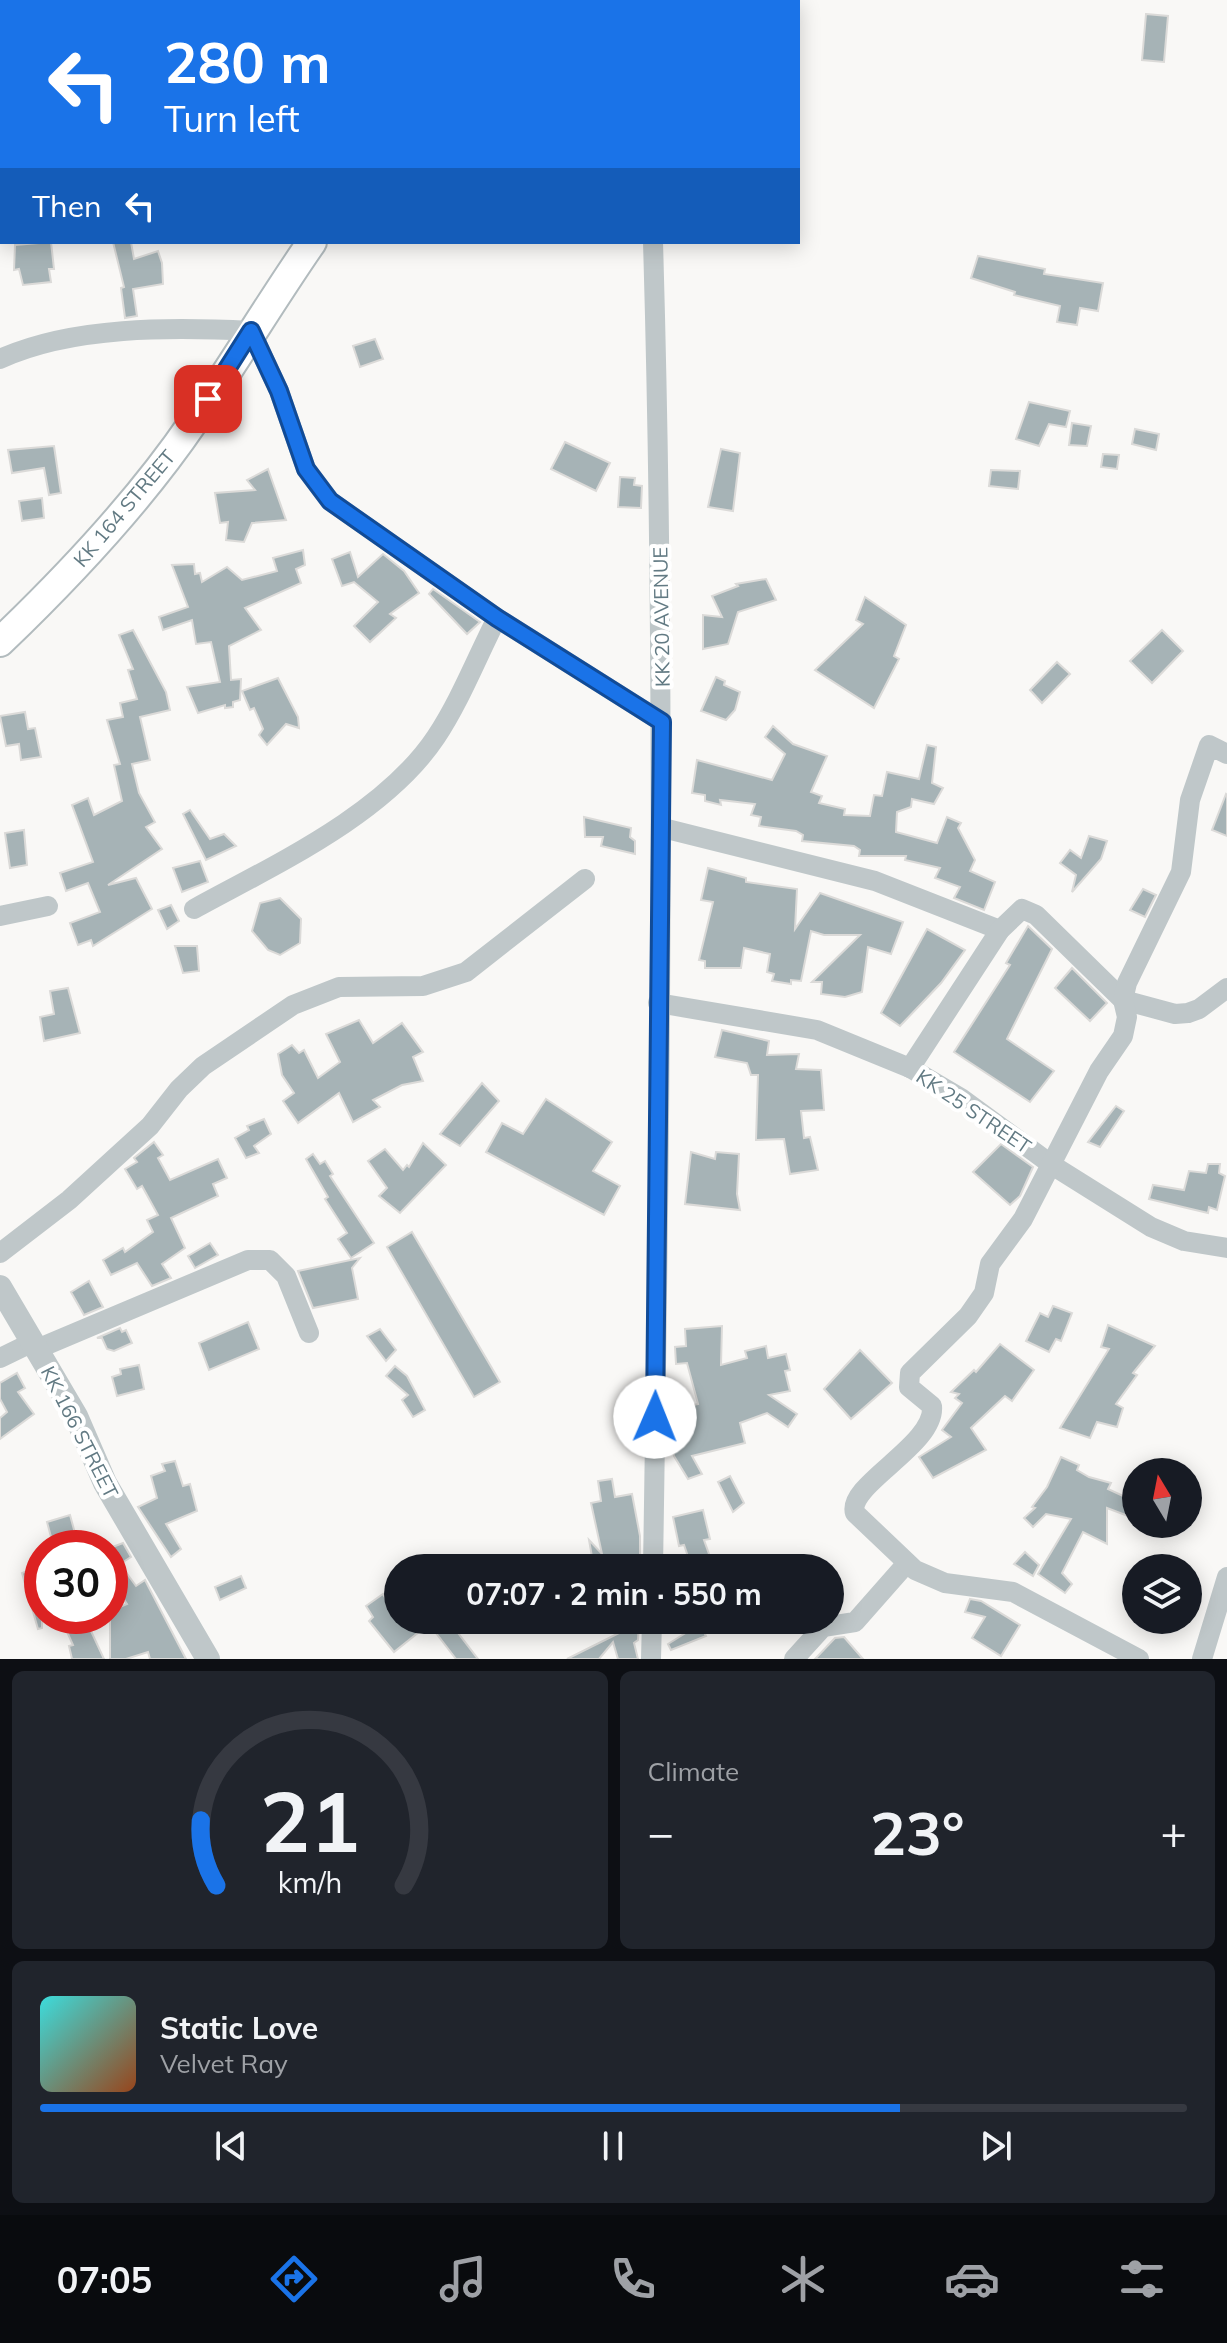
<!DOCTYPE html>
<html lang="en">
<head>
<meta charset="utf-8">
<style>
	body { margin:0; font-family:Mulish,sans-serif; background:#20242c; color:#f1f3f6; height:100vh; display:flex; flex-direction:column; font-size:30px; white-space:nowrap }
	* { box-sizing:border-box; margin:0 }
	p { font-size:26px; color:#9ea1a6 }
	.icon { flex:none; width:44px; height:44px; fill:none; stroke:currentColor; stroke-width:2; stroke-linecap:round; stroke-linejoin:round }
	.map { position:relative; height:1659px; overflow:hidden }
	.details { display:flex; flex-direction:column; gap:12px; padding:12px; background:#0d0f14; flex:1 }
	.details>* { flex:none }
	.top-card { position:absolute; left:0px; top:0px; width:800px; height:244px; box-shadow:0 4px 20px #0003; background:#1a73e8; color:#fff; overflow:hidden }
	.needle { width:52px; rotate:350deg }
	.buttons { position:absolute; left:1122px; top:1458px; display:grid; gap:16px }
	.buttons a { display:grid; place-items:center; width:80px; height:80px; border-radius:50%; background:#171b24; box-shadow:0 4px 20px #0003; font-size:40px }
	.speed { position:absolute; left:24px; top:1530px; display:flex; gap:16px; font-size:40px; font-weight:700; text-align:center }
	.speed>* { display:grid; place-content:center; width:104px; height:104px; border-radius:50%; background:#171b24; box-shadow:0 4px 20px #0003; line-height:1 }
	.speed .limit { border:12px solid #d22; background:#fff; color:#111 }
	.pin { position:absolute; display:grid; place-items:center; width:68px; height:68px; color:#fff; margin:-34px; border-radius:16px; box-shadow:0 4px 12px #0006 }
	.me { position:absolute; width:88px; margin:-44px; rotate:1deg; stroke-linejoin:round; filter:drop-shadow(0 0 6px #0008) }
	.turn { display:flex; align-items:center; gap:28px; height:168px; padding:0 32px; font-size:36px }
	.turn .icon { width:104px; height:104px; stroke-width:2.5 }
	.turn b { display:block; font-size:56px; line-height:68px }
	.then { display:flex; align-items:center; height:76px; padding:0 32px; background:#0003; gap:16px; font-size:30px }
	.big { font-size:60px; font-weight:700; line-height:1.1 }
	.details .tile { flex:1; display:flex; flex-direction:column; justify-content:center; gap:12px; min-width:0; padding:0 28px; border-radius:12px; background:#20242c }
	.details .dial { align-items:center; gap:0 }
	.dial svg { height:208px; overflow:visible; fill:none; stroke:#363941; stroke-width:7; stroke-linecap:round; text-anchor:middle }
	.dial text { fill:#f1f3f6; stroke:none }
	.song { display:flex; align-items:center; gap:24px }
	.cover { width:96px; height:96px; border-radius:12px; background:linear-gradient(135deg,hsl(180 70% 55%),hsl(20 70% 35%)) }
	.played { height:8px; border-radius:4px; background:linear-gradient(90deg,#1a73e8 75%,#363941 75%) }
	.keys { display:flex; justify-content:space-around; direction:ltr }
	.heat { display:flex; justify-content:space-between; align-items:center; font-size:44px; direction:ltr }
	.details .tiles { flex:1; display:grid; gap:12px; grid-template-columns:1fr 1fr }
	.tile:last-child { grid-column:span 2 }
	.trip { position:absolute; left:384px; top:1554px; width:460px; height:80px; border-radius:40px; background:#171b24; box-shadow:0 4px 20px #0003; font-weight:700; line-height:80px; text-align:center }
	.dock { display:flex; height:128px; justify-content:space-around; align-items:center; background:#090b0e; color:#9ea1a6 }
	.dock .icon { width:56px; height:56px }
	.dock .active { color:#1a73e8 }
	.dock b { font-size:36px; color:#f1f3f6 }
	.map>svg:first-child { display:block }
	.building { fill:#a6b3b6; stroke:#dbdad8; stroke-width:2 }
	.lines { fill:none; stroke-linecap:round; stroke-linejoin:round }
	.secondary-casing { stroke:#b2bbbe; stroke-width:32 }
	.minor { stroke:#bfc7c9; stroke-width:20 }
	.tertiary { stroke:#bfc7c9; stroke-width:24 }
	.secondary { stroke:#fff; stroke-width:28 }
	.route-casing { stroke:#114b97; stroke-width:20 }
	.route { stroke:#1a73e8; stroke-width:14 }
	.labels { text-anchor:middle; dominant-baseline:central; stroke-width:8; stroke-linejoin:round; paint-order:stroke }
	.street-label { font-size:20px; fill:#627a83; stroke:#fff }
</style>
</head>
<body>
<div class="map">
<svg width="1227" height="1659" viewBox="0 0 1227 1659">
	<rect width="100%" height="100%" fill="#f9f8f6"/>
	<!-- building -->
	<g class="building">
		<polygon points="1146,14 1168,16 1164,62 1142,60"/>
		<polygon points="51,242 54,269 49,269 51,282 23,285 19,269 14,270 15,245"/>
		<polygon points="113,242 131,242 134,259 158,251 162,263 163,284 133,289 137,316 125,318 121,288 124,287"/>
		<polygon points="978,256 1045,269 1044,274 1103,283 1098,311 1080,308 1077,325 1057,322 1060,306 1014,295 1015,292 971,278"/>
		<polygon points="375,339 383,359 360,367 353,346"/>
		<polygon points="1029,402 1070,411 1066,427 1049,424 1039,446 1016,439"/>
		<polygon points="1072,423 1091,426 1087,446 1069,445"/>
		<polygon points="1135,429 1159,434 1156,450 1132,444"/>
		<polygon points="565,442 610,463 596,491 551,469"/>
		<polygon points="54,446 61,493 49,495 44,468 12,473 8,450"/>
		<polygon points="721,449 740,453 733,511 708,507"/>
		<polygon points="1103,454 1119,455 1117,469 1101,467"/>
		<polygon points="268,469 286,520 252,523 244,542 226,540 228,522 220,523 215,493 255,490 247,480"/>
		<polygon points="991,470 1020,471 1018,489 989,486"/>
		<polygon points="620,477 635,478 634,485 642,486 641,508 618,507"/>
		<polygon points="42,498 44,518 22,521 19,501"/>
		<polygon points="303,550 305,565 296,569 301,583 245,608 261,630 229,646 231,680 241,679 240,700 233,702 233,707 225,708 225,705 198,713 187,687 220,682 211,642 196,644 192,620 163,630 159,617 188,607 172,565 194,564 195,574 200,573 202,582 227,567 242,580 277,571 273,558"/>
		<polygon points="350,552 358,577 383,554 404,571 419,593 390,614 396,618 370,642 354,626 378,602 354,582 342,586 332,559"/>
		<polygon points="766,579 776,600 738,612 728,644 703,649 703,615 722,617 712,596 738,586 736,584"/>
		<polygon points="433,589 480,622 467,634 429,594"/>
		<polygon points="865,597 906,625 894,656 899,659 874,708 815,670 863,624 856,620"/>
		<polygon points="133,630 166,692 170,710 140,717 150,760 132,764 139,793 155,822 146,827 162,849 108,885 136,878 152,909 93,946 91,940 78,945 70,923 100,912 88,883 66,891 60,873 93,862 72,805 88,798 94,815 122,801 114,765 120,764 107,720 123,717 120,703 137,699 128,670 133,669 119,635"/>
		<polygon points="1162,630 1183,651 1152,683 1130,661"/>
		<polygon points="1057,662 1070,674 1042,703 1030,690"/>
		<polygon points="716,677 725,681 724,685 740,692 735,710 726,720 701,711"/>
		<polygon points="278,678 298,717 299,728 286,724 267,745 259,735 263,729 254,708 250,710 242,691"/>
		<polygon points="25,712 28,729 35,728 41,757 21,760 19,744 6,746 0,716"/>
		<polygon points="773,726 793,744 827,756 811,792 822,796 819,803 845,809 844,815 870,816 874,795 882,796 887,772 919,779 927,745 936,747 932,783 943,788 934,804 912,799 911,807 897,812 896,832 937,843 947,817 961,823 958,828 975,860 970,871 995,882 984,910 954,898 960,887 935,878 940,868 905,860 906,856 859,856 860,850 854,846 802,841 803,835 796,831 759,826 761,817 751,815 755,804 720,800 721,805 705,801 705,795 692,793 697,760 772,780 785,754 765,737"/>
		<polygon points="1226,794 1227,795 1227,836 1212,830"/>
		<polygon points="190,810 210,839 224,834 236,846 206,860 183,814"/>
		<polygon points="584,817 631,828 630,837 635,841 635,854 601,846 603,837 585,837"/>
		<polygon points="24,830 27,865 10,868 5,833"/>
		<polygon points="1089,836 1107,841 1101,859 1072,892 1076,875 1060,863 1070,850 1081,858"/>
		<polygon points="200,861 208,882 182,892 173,868"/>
		<polygon points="708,868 746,878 746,882 797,889 795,929 820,893 903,922 891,954 868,947 862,992 845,997 821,994 822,982 812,982 860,935 824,935 811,931 801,981 791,980 791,984 772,981 774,974 767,972 770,954 744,948 741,968 705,968 705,961 699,960 713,902 701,900"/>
		<polygon points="1143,889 1156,895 1145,917 1130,910"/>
		<polygon points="280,898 301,919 300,943 280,955 268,950 252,931 260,903"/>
		<polygon points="171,905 179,921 167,929 158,910"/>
		<polygon points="1028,926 1052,949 1007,1039 1054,1071 1030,1102 954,1052 1010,965 1006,963"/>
		<polygon points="927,929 965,950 941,983 900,1026 881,1013"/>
		<polygon points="175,946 197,946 199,971 183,973"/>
		<polygon points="1072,968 1107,1003 1090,1021 1055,988"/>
		<polygon points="68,988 80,1033 44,1041 40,1017 54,1014 50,991"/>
		<polygon points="359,1020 373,1043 402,1023 423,1052 413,1057 423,1081 402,1085 373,1100 380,1107 353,1122 339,1093 298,1123 283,1101 294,1093 282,1075 278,1054 292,1045 299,1053 304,1050 318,1078 340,1062 326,1034"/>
		<polygon points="722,1030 769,1041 767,1055 799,1054 796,1069 821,1070 824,1110 801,1111 804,1138 810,1137 818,1170 790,1174 784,1139 756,1140 758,1075 751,1075 747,1063 715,1057"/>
		<polygon points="482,1083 499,1101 460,1146 440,1134"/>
		<polygon points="546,1099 612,1142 593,1171 620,1186 604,1215 486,1152 502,1123 523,1134"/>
		<polygon points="1116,1106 1124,1111 1100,1147 1088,1142"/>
		<polygon points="264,1119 271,1134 254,1146 259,1153 246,1158 235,1138 249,1130 247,1126"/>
		<polygon points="154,1142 163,1155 158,1158 170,1180 218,1159 227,1178 213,1184 218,1196 171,1218 185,1248 162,1264 171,1278 152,1286 137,1263 111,1275 103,1260 123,1248 125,1252 153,1232 147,1220 158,1215 142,1186 137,1189 125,1169 137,1162 134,1158"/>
		<polygon points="423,1143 446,1165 400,1213 379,1196 387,1188 368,1161 385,1149 403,1170 407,1165 409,1167"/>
		<polygon points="1001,1144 1033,1167 1020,1196 1010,1205 973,1172"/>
		<polygon points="691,1152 715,1159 716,1152 739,1154 737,1194 740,1210 685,1204"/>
		<polygon points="313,1154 320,1164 325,1161 333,1174 330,1176 374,1243 351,1258 338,1239 347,1233 325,1199 328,1197 306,1159"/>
		<polygon points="1208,1164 1220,1164 1219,1173 1225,1176 1217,1210 1209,1207 1208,1213 1149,1199 1153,1185 1184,1190 1189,1171 1206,1173"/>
		<polygon points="412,1232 500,1382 474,1397 387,1247"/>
		<polygon points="210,1243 218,1255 195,1268 188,1256"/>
		<polygon points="360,1258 352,1268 358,1299 313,1308 298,1271"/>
		<polygon points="89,1281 103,1307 84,1315 71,1292"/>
		<polygon points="1053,1306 1072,1313 1061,1341 1056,1339 1049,1352 1026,1341 1040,1313 1048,1317"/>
		<polygon points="248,1322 259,1349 209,1370 199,1343"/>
		<polygon points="1108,1325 1155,1346 1133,1373 1137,1375 1116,1404 1123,1408 1117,1427 1097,1422 1090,1438 1060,1428 1109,1349 1101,1347"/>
		<polygon points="722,1326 721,1365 747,1358 745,1351 766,1346 768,1358 786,1354 790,1370 785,1371 790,1391 769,1395 797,1414 788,1427 767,1413 740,1423 745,1443 692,1456 702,1474 688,1479 674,1456 668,1433 668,1411 698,1404 687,1363 676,1364 675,1347 686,1346 685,1329"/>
		<polygon points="120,1328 122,1332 126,1330 132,1343 114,1351 107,1349 102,1338 97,1338"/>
		<polygon points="380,1329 396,1350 386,1361 367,1336"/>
		<polygon points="1000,1344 1034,1370 1012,1401 1005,1396 971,1428 986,1450 933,1478 919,1457 951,1437 942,1430 962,1403 955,1398 959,1394 951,1392 974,1370 976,1372"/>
		<polygon points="860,1350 892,1383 851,1419 824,1389"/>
		<polygon points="139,1365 144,1389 117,1396 112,1377 121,1374 120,1369"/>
		<polygon points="395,1366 407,1376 425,1410 413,1417 402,1400 408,1395 386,1376"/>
		<polygon points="17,1373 25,1388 18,1392 34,1414 0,1439 0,1418 7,1412 0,1399 0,1383"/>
		<polygon points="1061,1457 1079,1465 1077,1470 1089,1477 1111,1483 1108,1489 1136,1502 1136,1519 1107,1508 1107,1544 1083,1532 1062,1573 1072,1584 1065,1593 1038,1574 1071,1519 1046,1514 1033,1527 1024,1518 1035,1508 1032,1507 1047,1487"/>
		<polygon points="175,1461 183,1486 190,1484 197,1511 166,1524 181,1549 171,1557 138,1507 157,1498 151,1476 165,1471 162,1464"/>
		<polygon points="730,1476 744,1503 733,1512 718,1482"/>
		<polygon points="612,1479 615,1497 632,1494 640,1536 640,1561 634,1562 637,1568 594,1568 589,1540 602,1554 591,1503 601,1501 598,1481"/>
		<polygon points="703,1510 710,1539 704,1540 714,1568 692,1568 684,1545 679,1546 673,1517"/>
		<polygon points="70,1515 79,1548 54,1548 47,1522"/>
		<polygon points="123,1543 131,1557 120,1564 136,1586 145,1580 186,1659 150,1659 148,1652 126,1659 110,1659 110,1611 127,1604 110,1578 110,1548"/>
		<polygon points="1025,1552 1039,1565 1033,1576 1014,1564"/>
		<polygon points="42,1565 42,1628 38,1629 22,1573"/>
		<polygon points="241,1576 246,1588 220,1600 215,1587"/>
		<polygon points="398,1592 398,1620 448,1620 478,1659 456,1659 429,1624 394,1652 369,1621 373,1617 366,1606 383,1594 387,1601"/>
		<polygon points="970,1599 981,1601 1020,1625 1001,1656 972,1638 985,1617 965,1612"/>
		<polygon points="60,1616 84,1616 104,1659 72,1659 69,1646 73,1645"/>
		<polygon points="619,1620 639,1620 638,1640 634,1643 638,1659 618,1659 613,1642 599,1659 567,1659 625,1630"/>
		<polygon points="700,1624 706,1636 671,1650 668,1644"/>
		<polygon points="844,1637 863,1659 815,1659 835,1638"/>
	</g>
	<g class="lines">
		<!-- secondary casing -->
		<g class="secondary-casing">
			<g id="secondary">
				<polyline points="518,2 519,0"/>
				<path d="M0,642C70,575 139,502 194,421C235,362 271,301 312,242"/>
			</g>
		</g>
		<!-- minor -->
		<g class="minor">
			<polyline points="110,0 111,2"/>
			<polyline points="651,0 651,2"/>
			<polyline points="306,2 306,0"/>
			<polyline points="0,153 2,153"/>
			<path d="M0,359C72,326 172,327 251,331L279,391L306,469L330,501L497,618L662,722"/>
			<polyline points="663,828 875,881 1000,930"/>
			<path d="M194,909C274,865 384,815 436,737C460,701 477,657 497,618"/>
			<polyline points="0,916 48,906"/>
			<polyline points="658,1003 817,1030 910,1068 961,1098 1052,1165 1151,1227 1184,1241 1227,1248"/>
			<polyline points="910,1068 1000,930 1022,909 1036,915 1123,1000 1175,1014 1188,1013 1199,1009 1227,988"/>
			<polyline points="0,1253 69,1200 150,1126 179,1089 203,1066 293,1005 339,987 423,986 466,972 585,879"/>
			<polyline points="37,1349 248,1260 270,1260 286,1276 309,1333"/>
			<polyline points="0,1358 33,1342"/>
			<path d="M653,1568C660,1126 666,684 653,242"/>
			<polyline points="651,1659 652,1620"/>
			<polyline points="794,1659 823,1627 855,1622 907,1563"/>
			<path d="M1139,1659L1013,1592L945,1583L915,1570L855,1513C846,1485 936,1445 932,1406L909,1387L910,1373L968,1316L984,1293L990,1264L1023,1219L1099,1071L1123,1036L1127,1017L1123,1000L1127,983L1181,872L1190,800L1209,745L1227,754"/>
			<polyline points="1202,1659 1227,1577"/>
		</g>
		<!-- tertiary -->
		<polyline class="tertiary" points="0,1287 76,1416 105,1483 208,1659"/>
		<!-- secondary -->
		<use href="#secondary" class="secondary"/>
	</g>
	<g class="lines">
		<!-- route casing -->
		<g class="route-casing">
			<polyline id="route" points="208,399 251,331 279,391 306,469 330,501 497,618 662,722 655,1417"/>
		</g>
		<!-- route -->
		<use href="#route" class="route"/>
	</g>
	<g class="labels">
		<!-- street labels -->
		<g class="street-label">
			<text transform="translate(124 508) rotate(-50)">KK 164 STREET</text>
			<text transform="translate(661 617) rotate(-91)">KK 20 AVENUE</text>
			<text transform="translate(974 1111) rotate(34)">KK 25 STREET</text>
			<text transform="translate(80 1432) rotate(63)">KK 166 STREET</text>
		</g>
	</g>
</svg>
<div class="buttons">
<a><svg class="needle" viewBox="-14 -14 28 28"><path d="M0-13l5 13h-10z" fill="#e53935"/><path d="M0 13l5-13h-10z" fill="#9ea1a6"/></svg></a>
<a><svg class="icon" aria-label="layers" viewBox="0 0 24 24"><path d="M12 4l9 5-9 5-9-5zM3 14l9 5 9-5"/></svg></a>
</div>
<div class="speed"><div class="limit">30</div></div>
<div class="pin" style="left:208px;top:399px;background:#d93025"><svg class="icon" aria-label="arrive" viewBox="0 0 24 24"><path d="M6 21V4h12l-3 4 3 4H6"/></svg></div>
<svg class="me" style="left:655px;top:1417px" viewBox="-20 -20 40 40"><circle r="19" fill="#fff"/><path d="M0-13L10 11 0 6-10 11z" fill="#1a73e8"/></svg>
<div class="trip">07:07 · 2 min · 550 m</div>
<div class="top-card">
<div class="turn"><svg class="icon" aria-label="left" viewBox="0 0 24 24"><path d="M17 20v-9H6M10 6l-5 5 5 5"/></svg><div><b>280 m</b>Turn left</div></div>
<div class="then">Then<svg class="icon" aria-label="left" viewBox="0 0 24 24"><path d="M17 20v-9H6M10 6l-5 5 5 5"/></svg></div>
</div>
</div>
<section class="details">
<div class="tiles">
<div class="tile dial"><svg viewBox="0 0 100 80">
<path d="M14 69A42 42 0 1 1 86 69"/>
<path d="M14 69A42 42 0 0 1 8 44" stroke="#1a73e8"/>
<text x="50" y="56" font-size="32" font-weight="700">21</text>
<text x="50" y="72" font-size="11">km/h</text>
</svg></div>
<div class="tile"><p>Climate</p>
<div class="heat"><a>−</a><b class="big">23°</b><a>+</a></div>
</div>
<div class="tile">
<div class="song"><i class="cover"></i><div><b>Static Love</b><p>Velvet Ray</p></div></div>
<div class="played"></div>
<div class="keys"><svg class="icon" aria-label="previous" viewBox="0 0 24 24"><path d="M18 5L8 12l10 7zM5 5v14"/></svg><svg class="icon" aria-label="pause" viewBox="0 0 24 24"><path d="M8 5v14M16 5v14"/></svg><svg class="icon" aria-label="next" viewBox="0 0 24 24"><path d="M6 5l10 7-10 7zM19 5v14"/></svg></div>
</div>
</div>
</section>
<nav class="dock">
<b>07:05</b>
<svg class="icon active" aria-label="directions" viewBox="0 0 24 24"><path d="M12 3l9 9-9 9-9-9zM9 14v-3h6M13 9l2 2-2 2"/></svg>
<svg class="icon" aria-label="music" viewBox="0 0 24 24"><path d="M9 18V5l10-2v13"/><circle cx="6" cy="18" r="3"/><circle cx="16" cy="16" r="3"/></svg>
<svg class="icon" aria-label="phone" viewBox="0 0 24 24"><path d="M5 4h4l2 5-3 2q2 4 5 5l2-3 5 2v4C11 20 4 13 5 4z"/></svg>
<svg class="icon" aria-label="climate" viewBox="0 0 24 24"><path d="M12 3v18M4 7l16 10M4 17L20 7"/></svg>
<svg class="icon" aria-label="car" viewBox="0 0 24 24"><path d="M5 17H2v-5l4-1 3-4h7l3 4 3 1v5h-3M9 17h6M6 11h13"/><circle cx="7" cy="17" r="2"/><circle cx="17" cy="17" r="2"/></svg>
<svg class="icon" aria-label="filters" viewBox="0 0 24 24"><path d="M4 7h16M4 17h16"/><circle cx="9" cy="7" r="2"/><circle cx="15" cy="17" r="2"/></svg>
</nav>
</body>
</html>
